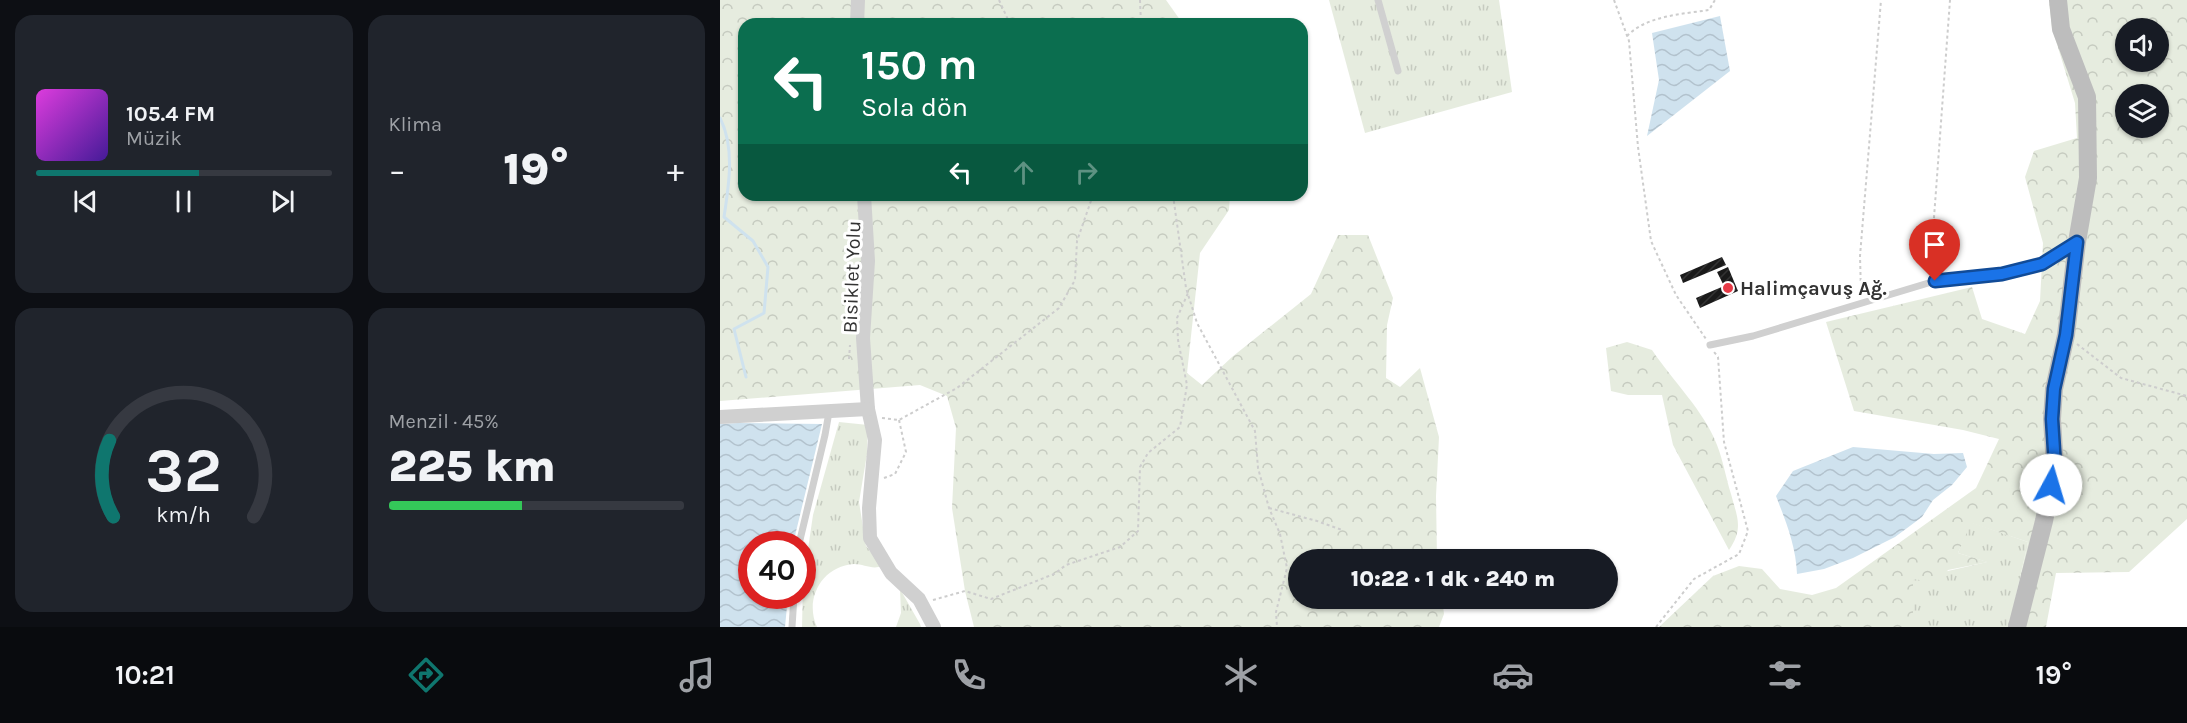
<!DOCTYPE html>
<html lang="tr">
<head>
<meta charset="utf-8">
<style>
	body { margin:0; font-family:Karla,sans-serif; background:#20242c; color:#f1f3f6; height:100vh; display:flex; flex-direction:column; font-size:22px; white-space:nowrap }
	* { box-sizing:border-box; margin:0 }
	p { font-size:20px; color:#9ea1a6 }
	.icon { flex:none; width:33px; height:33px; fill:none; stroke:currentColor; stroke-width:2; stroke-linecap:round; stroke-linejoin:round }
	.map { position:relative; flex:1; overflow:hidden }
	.panel { display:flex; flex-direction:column; gap:15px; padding:15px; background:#0d0f14; width:720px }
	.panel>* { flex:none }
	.guide { position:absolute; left:18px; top:18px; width:570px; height:183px; border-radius:18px; box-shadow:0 2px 4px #0004; background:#0b6e4f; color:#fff; overflow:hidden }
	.tools { position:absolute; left:1395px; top:18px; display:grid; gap:12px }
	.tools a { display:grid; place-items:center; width:54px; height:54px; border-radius:50%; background:#171b24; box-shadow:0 2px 4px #0004; font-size:30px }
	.speed { position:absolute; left:18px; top:531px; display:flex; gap:12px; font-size:30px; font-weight:700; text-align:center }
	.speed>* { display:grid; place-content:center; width:78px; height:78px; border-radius:50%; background:#171b24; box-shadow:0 2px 4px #0004; line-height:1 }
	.speed .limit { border:9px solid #d22; background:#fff; color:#111 }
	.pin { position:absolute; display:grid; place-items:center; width:51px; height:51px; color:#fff; margin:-62px -26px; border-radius:50% 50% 50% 0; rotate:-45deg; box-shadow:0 0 6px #0007 }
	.pin .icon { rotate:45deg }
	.me { position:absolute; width:66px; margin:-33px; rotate:6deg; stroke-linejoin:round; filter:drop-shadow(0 0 4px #0008) }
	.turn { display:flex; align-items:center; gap:21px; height:126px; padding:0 24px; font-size:27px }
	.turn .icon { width:78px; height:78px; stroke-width:2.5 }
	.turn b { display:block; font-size:42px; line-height:51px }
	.lanes { display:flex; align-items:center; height:57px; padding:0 24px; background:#0003; justify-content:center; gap:30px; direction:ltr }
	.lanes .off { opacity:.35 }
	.big { font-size:45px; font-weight:800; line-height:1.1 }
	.panel .widget { flex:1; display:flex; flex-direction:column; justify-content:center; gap:9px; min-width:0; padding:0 21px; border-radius:18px; background:#20242c }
	.panel .dial { align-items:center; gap:0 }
	.dial svg { height:156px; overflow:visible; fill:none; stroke:#363941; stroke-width:7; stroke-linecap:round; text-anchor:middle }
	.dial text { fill:#f1f3f6; stroke:none }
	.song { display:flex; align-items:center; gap:18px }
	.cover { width:72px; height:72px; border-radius:9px; background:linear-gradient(135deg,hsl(300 70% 55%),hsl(260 70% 35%)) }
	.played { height:6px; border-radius:3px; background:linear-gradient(90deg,#0f766e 55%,#363941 55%) }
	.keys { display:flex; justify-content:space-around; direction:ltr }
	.heat { display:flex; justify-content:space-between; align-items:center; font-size:33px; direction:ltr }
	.charge { height:9px; border-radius:4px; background:linear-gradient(90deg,#34c759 45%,#363941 0) }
	.panel .tiles { flex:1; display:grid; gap:15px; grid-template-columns:repeat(2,1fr) }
	.trip { position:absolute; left:568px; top:549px; width:330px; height:60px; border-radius:30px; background:#171b24; box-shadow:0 2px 4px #0004; font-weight:800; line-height:60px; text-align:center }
	.tab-bar { display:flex; height:96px; justify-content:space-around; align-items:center; background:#090b0e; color:#9ea1a6 }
	.tab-bar .icon { width:42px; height:42px }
	.tab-bar .active { color:#0f766e }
	.tab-bar b { font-size:27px; color:#f1f3f6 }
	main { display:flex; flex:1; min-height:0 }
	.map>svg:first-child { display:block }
	.grass { fill:url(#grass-tufts) }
	.forest { fill:url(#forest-crowns); fill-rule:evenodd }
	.water { fill:url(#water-waves) }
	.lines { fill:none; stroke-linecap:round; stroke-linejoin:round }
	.stream { stroke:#cfe2ee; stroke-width:3 }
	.building { fill:url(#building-hatch) }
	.path { stroke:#cdcdcd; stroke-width:2; stroke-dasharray:3 3; stroke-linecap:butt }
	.lane { stroke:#d0d0d0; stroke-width:7 }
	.street { stroke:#d0d0d0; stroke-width:14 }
	.secondary { stroke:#bdbdbd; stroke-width:18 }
	.route-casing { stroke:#114b97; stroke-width:15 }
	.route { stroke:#1a73e8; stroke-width:10 }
	.poi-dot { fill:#e63946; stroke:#fff; stroke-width:2 }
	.labels { text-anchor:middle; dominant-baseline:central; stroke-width:6; stroke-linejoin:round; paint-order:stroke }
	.street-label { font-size:20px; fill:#333; stroke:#fff }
	.poi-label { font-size:20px; font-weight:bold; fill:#333; stroke:#fff; text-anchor:start }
</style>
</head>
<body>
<main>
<section class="panel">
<div class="tiles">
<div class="widget">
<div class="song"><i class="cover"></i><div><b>105.4 FM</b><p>Müzik</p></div></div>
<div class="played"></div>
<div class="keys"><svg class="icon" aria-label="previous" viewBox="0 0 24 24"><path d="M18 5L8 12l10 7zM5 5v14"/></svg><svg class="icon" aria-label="pause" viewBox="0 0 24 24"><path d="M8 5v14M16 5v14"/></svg><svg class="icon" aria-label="next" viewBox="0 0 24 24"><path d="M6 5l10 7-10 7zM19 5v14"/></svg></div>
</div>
<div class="widget"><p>Klima</p>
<div class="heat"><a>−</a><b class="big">19°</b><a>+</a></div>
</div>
<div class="widget dial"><svg viewBox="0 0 100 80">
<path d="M14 69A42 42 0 1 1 86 69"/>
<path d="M14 69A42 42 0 0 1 12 30" stroke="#0f766e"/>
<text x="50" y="56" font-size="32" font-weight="700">32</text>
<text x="50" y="72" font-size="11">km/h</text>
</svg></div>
<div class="widget"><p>Menzil · 45%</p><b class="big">225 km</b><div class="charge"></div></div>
</div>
</section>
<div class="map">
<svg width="1467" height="627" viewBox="0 0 1467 627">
	<defs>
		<pattern id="grass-tufts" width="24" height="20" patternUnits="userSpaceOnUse" patternTransform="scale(1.5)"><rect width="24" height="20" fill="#e6ecdf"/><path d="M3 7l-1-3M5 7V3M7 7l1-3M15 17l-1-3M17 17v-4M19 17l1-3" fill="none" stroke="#c6cbc0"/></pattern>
		<pattern id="forest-crowns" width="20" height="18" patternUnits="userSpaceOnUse" patternTransform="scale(1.5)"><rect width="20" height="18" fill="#e6ecdf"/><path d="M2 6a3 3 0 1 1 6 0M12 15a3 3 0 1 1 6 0" fill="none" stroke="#c6cbc0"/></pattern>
		<pattern id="water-waves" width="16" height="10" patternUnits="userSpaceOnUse" patternTransform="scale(1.5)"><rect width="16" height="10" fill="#cfe2ee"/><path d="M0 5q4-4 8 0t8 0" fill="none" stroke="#b2c2cd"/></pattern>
		<pattern id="building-hatch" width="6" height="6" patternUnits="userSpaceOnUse" patternTransform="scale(1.5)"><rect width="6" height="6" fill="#1a1a1a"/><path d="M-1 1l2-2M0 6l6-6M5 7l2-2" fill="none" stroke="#333"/></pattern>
	</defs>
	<rect width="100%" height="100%" fill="#fff"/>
	<!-- grass -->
	<g class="grass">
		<polygon points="609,0 779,0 792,92 645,133"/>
		<path d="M119,422L148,425L147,454L139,502L146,546L162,566C152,570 144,564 134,564C102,566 84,599 97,627H82L83,583L93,515Z"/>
		<polygon points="1250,522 1308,542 1289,627 1193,627 1193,579 1267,562 1238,553"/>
		<polygon points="180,589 200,624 201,627 176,627 181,613"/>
	</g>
	<!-- forest -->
	<g class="forest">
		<polygon points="0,0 446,0 463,24 24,24 24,195 510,195 509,210 480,253 467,373 482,385 512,357 591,294 618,235 648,235 673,298 667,325 666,378 680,387 700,368 719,437 716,496 717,559 579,560 579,598 722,599 724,614 719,627 254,627 245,591 232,508 236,428 227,396 200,385 0,401"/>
		<path d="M1329,0H1467V519L1409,572L1336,573L1326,627H1289L1308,542L1251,523L1238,553L1268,562L1228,570L1219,583L1193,579V627H939L993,576L1019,566L1042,569L1060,589L1092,595L1116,588L1256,488L1279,439L1243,430L1134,411L1106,322L1252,287L1262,319L1305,334L1320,301L1323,243L1305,177L1314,151L1357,138L1355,103L1332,28ZM1406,28H1438V62H1406ZM1406,94H1438V128H1406Z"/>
		<path d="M907,342L932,350C952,380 985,412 997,445C1003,460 1006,478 1011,494C1017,517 1024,528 1009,550L953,445L942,395H908L891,391L886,348Z"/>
	</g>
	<!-- water -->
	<g class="water">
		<polygon points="1000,16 1010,71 927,136 939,80 932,33"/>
		<polygon points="18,423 102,424 73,544 32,544 32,596 68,596 65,627 0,627 0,424"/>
		<path d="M1133,447L1214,454L1243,453L1247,467L1232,485L1213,500L1202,517L1175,537L1133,558L1104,569L1077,574C1076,546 1066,522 1056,496L1073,471Z"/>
	</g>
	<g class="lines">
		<!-- stream -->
		<path class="stream" d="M0,118C15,147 9,185 4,217L33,241L48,267L44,313L14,329L26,377"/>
	</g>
	<!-- building -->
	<g class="building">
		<polygon points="1002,257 1006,265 963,283 960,275"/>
		<polygon points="1008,267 1018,291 980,308 976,298 1004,286 997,272"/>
	</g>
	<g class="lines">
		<!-- path -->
		<g class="path">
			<polyline points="279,0 290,24"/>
			<polyline points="420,0 421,24"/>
			<polyline points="894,0 909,41 918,147 931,241 956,295 986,339"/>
			<path d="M907,36C926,16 962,14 989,10L995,0"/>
			<polyline points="453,195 466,288 477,323 535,431 538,468 549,508 560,534 567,568 556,612 557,627"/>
			<polyline points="1210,272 1230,0"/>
			<polyline points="1141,293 1140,256 1161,0"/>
			<polyline points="1357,344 1401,378 1467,396"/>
			<polyline points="129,359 130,345"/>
			<polyline points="162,418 179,420 237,388 339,308 355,280 357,241 373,195"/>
			<polyline points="164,478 175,474 186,452 179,420"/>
			<polyline points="549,508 597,521 622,530"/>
			<polyline points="213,600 245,591 271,599 334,574 346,565 400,547 418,531 420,467 428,453 460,427 467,385 458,340 457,318 468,293"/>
			<polyline points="936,627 974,579 1019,554 1028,531 1004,442 998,357 994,352"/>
		</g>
		<!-- lane -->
		<g class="lane">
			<polyline points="658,0 678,71"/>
			<polyline points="990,345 1033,336 1215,281 1282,274 1322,264 1355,243"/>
			<polyline points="79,544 105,435 109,412"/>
			<polyline points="72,627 74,596"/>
		</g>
		<!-- street -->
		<g class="street">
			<polyline points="137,24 138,0"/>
			<polyline points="144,195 148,261 143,338 148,409 155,440 149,508 150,538 171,573 199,599 214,627"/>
			<polyline points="0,417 148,409"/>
		</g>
		<!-- secondary -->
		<polyline class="secondary" points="1297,627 1324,521 1335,467 1332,419 1334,389 1346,335 1357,242 1368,178 1367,97 1341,29 1338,0"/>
	</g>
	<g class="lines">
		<!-- route casing -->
		<g class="route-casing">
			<polyline id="route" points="1215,281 1282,274 1322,264 1357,242 1346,335 1334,389 1332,419 1335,466 1331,485"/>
		</g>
		<!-- route -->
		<use href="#route" class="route"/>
	</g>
	<!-- markers -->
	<circle class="poi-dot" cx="1008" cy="288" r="6"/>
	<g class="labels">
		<!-- street labels -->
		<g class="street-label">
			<text transform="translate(132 277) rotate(-88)">Bisiklet Yolu</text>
		</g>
		<!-- poi labels -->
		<g class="poi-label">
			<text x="1020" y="288">Halimçavuş Ağ.</text>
		</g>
	</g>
</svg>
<div class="tools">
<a><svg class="icon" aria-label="sound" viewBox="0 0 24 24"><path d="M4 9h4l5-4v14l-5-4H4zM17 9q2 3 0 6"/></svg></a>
<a><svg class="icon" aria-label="layers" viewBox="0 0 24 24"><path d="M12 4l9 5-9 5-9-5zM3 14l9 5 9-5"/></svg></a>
</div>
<div class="speed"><div class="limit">40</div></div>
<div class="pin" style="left:1215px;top:281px;background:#d93025"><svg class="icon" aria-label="arrive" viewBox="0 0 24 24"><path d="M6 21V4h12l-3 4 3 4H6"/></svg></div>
<svg class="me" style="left:1331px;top:485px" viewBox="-20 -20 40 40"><circle r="19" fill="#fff"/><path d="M0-13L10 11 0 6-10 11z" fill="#1a73e8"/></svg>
<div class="trip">10:22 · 1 dk · 240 m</div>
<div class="guide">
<div class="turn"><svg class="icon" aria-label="left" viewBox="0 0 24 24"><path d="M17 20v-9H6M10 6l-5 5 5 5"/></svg><div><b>150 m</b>Sola dön</div></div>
<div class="lanes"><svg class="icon" aria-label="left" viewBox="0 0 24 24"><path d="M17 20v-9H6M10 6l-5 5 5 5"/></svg><svg class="icon off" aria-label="ahead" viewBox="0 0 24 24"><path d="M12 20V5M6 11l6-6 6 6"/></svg><svg class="icon off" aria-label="right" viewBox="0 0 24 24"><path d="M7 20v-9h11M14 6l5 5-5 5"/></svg></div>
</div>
</div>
</main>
<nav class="tab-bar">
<b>10:21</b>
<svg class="icon active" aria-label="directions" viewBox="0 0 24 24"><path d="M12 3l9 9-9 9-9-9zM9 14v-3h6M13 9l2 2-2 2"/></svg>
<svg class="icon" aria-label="music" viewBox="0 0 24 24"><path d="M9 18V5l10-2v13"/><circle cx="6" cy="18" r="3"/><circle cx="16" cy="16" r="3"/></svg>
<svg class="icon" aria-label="phone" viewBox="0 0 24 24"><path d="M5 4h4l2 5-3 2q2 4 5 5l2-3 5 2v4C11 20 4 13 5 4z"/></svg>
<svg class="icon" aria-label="climate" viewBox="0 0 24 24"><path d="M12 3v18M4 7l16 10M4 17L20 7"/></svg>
<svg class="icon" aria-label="car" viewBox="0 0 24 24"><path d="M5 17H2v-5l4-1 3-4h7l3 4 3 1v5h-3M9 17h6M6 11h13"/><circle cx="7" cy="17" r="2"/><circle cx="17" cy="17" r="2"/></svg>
<svg class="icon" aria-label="filters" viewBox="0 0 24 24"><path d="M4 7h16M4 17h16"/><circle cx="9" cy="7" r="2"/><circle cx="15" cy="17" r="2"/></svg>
<b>19°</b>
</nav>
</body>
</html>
